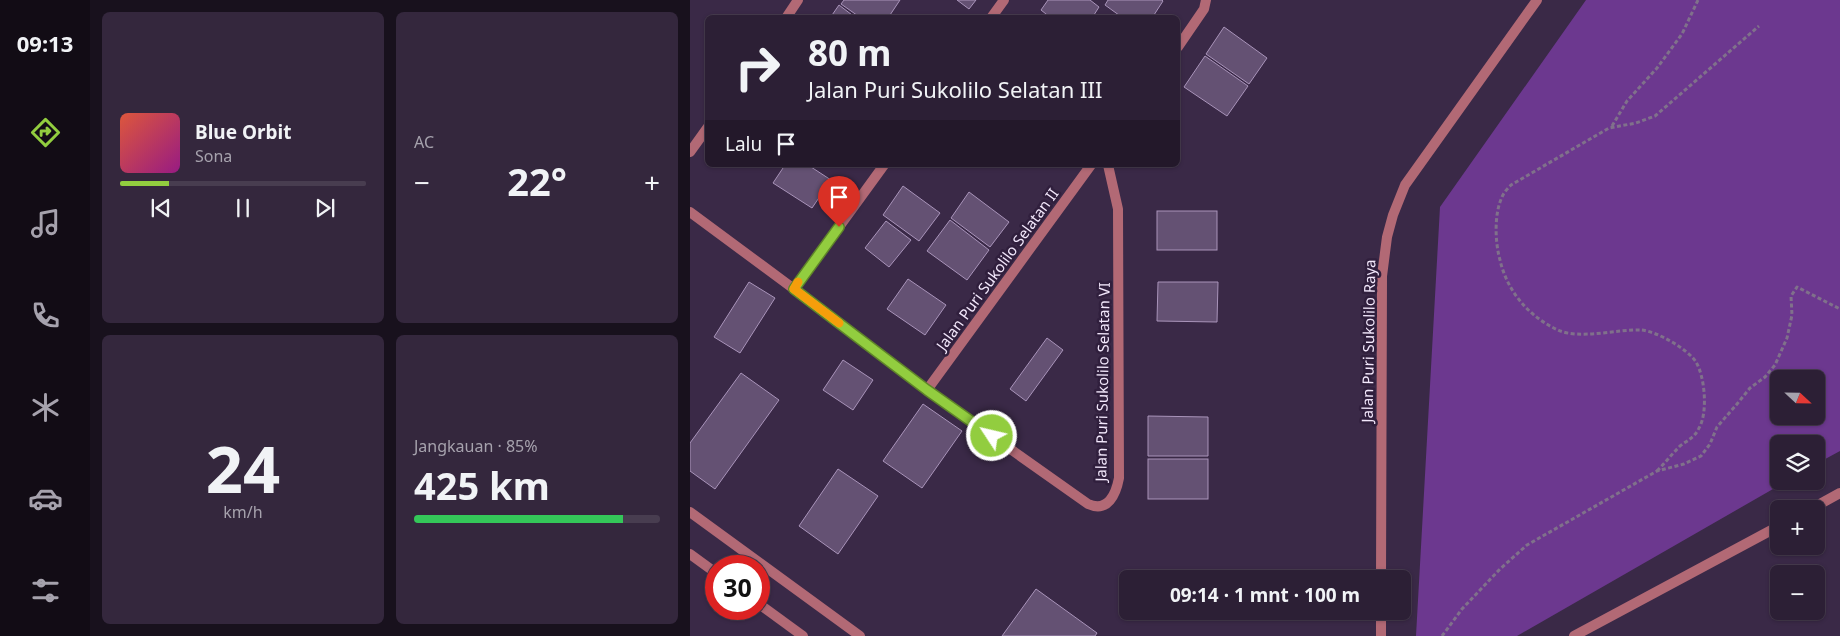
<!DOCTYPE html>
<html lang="id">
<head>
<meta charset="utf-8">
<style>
	body { margin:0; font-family:"Noto Sans",sans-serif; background:#34273d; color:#f1f3f6; height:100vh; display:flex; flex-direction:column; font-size:19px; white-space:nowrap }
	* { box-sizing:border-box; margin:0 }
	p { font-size:16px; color:#a6a2ad }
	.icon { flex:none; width:28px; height:28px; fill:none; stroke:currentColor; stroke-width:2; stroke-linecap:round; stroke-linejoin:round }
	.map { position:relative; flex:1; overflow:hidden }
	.sheet { display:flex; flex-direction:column; gap:12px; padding:12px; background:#18111d; width:600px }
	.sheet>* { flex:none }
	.guide { position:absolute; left:15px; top:15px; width:475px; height:152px; border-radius:8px; box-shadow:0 1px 4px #0004,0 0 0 1px #483d50; background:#2c1f35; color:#f1f3f6; overflow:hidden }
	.needle { width:32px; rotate:112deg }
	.tools { position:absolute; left:1080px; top:370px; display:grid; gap:10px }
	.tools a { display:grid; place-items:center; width:55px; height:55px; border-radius:8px; background:#2c1f35; box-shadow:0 1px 4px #0004,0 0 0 1px #483d50; font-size:25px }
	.speed { position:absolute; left:15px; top:555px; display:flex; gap:10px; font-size:25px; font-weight:700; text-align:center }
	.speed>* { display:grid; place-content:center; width:65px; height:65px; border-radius:50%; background:#2c1f35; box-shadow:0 1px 4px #0004,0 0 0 1px #483d50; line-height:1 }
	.speed .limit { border:8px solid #d22; background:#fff; color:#111 }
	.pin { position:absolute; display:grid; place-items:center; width:42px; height:42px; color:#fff; margin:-51px -21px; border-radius:50% 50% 50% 0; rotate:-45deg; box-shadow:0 0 5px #0007 }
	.pin .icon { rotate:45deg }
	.me { position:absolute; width:55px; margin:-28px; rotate:305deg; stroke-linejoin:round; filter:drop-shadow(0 0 4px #0008) }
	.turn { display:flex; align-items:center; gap:18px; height:105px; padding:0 20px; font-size:22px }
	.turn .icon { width:65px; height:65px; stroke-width:2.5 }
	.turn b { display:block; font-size:35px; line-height:42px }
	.then { display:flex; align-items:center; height:48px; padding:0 20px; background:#0003; gap:10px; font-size:19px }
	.big { font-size:38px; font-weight:700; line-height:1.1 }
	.sheet .tile { flex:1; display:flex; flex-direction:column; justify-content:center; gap:8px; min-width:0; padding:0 18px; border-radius:8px; background:#34273d }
	.sheet .dial { align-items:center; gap:0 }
	.dial b { font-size:65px; line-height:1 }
	.song { display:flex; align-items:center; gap:15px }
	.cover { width:60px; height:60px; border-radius:8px; background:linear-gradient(135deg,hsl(10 70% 55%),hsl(310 70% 35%)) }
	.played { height:5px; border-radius:2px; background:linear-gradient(90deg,#92cd3f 20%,#483d50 20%) }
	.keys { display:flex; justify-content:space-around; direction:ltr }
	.heat { display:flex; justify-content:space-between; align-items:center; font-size:28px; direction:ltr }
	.charge { height:8px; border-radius:4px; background:linear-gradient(90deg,#34c759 85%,#483d50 0) }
	.sheet .tiles { flex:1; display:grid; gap:12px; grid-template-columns:repeat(2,1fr) }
	.trip { position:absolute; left:429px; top:570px; width:292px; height:50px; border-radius:8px; background:#2c1f35; box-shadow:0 1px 4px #0004,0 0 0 1px #483d50; font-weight:700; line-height:50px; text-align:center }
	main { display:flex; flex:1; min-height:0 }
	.dock { display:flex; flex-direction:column; width:90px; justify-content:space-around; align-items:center; background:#120c15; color:#a6a2ad }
	.dock .icon { width:35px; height:35px }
	.dock .active { color:#92cd3f }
	.dock b { font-size:22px; color:#f1f3f6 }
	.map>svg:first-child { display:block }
	.green { fill:#6c388f; fill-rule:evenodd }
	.building { fill:#645173; stroke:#a994ba }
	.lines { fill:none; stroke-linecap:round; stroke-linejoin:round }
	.path { stroke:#80718b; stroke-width:3; stroke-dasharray:4 2.5; stroke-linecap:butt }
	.minor { stroke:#b26975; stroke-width:10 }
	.route-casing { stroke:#5f8529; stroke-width:12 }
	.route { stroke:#92cd3f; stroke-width:9 }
	.slow { stroke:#f59e0b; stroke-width:9 }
	.labels { text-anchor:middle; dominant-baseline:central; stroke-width:5; stroke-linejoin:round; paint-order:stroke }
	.street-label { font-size:15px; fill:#f3e8fc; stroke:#301f3d }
</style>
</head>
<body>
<main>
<nav class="dock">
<b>09:13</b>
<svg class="icon active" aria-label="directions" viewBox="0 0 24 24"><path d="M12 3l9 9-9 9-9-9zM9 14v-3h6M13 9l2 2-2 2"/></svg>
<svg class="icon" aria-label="music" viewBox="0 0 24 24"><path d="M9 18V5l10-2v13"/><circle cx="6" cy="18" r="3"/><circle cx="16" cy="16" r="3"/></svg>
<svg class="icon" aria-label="phone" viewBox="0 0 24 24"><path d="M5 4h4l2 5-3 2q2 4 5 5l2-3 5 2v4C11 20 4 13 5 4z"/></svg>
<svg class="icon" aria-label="climate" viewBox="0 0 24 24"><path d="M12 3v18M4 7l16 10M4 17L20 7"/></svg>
<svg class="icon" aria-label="car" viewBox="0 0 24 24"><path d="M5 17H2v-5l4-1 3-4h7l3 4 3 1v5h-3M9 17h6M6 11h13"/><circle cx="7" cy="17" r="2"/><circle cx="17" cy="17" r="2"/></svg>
<svg class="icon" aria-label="filters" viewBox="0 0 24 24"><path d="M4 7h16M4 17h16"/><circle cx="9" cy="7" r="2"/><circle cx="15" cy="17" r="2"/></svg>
</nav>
<section class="sheet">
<div class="tiles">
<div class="tile">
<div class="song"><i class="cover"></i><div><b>Blue Orbit</b><p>Sona</p></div></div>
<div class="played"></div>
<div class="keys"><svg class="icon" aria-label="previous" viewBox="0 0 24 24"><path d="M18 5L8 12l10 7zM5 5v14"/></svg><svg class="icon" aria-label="pause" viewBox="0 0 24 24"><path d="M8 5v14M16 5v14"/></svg><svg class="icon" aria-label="next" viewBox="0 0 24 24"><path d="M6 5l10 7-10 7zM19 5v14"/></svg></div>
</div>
<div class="tile"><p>AC</p>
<div class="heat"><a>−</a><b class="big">22°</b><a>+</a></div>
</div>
<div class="tile dial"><b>24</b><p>km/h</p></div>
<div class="tile"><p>Jangkauan · 85%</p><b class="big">425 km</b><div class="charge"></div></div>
</div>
</section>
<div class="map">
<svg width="1150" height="636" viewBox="0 0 1150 636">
	<rect width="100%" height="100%" fill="#3a2947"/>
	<!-- green -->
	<path class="green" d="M896,0H1150V451L1126,464V444H1089V481H1097L827,636H726L750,207ZM1089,379H1126V416H1089Z"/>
	<!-- building -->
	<g class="building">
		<polygon points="154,0 210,0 198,18 171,18 151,4"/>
		<polygon points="267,0 286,0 279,9"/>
		<polygon points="358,0 400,0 409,7 402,18 361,18 351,10"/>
		<polygon points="418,0 472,0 473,1 462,18 433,18 415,5"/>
		<polygon points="149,5 166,18 140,18"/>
		<polygon points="534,27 577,58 559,84 516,54"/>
		<polygon points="515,56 558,86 537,116 494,87"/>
		<polygon points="95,165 118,165 141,180 122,208 83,183"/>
		<polygon points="213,186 250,213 229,241 193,215"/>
		<polygon points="279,192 319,222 300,247 261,218"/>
		<rect x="467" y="211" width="60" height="39"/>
		<polygon points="260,220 299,250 277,280 237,251"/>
		<polygon points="196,221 221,240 199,267 175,248"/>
		<polygon points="218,279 256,305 235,335 197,309"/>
		<polygon points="59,282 85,298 50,353 24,337"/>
		<polygon points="468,282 528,282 527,322 467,321"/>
		<polygon points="357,338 373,350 336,401 320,389"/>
		<polygon points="153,360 183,380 163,410 133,390"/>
		<polygon points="51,373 89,400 25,489 0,471 0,443"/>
		<polygon points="233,404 272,431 232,488 193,461"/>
		<polygon points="458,416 518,417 518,456 458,456"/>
		<rect x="458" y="459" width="60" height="40"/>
		<polygon points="148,469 188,496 148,554 109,526"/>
		<polygon points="346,589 407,633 405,636 312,636"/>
	</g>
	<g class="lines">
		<!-- path -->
		<g class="path">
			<polyline points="922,126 937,101 967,68 992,34 1008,0"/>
			<path d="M967,471C975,463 982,454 990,446C998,440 1005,437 1009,428C1018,413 1015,377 1006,362C998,349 966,331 951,330C928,329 889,340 868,330C839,317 817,291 810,260C805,242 804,214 812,197C814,192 818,188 821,185L919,128L946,123L965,116L1069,26"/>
			<polyline points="752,636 772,609 810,569 837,545 967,471 994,464 1011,456 1020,444 1027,427 1047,404 1060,388 1075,377 1085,365 1097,338 1102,315 1101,296 1107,287 1150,309"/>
		</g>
		<!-- minor -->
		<g class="minor">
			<polyline points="96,18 108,0"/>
			<polyline points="301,18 314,0"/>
			<polyline points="488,47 514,9 516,0"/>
			<polyline points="0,152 18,127"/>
			<path d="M0,212L104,289L237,390L398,504C418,513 426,494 429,478L428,209L418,165"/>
			<polyline points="104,289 194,165"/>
			<polyline points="237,390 401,165"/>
			<polyline points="1121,509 1150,493"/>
			<polyline points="0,512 170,636"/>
			<polyline points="0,554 26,573"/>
			<polyline points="691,579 692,276 697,237 703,215 715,185 847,0"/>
			<polyline points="69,604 113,636"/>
			<polyline points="691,636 691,611"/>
			<polyline points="884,636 1089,526"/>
		</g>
	</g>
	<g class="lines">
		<!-- route casing -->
		<g class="route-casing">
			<polyline id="route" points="149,227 104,289 237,390 302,436"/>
		</g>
		<!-- route -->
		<use href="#route" class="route"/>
		<!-- slow -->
		<polyline class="slow" points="108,282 104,289 149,323"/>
	</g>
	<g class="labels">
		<!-- street labels -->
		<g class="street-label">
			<text transform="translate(307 269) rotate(-54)">Jalan Puri Sukolilo Selatan II</text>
			<text transform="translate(678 341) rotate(-89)">Jalan Puri Sukolilo Raya</text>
			<text transform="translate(412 382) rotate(-89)">Jalan Puri Sukolilo Selatan VI</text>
		</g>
	</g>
</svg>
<div class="tools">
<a><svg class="needle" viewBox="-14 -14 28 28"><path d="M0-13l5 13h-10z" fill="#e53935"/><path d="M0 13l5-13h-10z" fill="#a6a2ad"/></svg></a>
<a><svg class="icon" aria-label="layers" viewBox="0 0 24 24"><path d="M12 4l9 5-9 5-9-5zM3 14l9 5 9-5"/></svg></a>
<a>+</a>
<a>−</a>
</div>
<div class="speed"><div class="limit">30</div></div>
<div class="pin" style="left:149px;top:227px;background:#d93025"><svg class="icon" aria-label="arrive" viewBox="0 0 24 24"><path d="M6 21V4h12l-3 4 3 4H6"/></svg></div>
<svg class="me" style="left:302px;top:436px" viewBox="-20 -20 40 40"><circle r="17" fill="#92cd3f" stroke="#fff" stroke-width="3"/><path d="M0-11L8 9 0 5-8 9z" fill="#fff"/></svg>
<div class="trip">09:14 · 1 mnt · 100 m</div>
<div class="guide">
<div class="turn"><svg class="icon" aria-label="right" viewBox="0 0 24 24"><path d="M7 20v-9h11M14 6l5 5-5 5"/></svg><div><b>80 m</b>Jalan Puri Sukolilo Selatan III</div></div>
<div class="then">Lalu<svg class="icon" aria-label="arrive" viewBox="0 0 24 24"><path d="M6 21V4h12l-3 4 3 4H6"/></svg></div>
</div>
</div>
</main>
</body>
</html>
